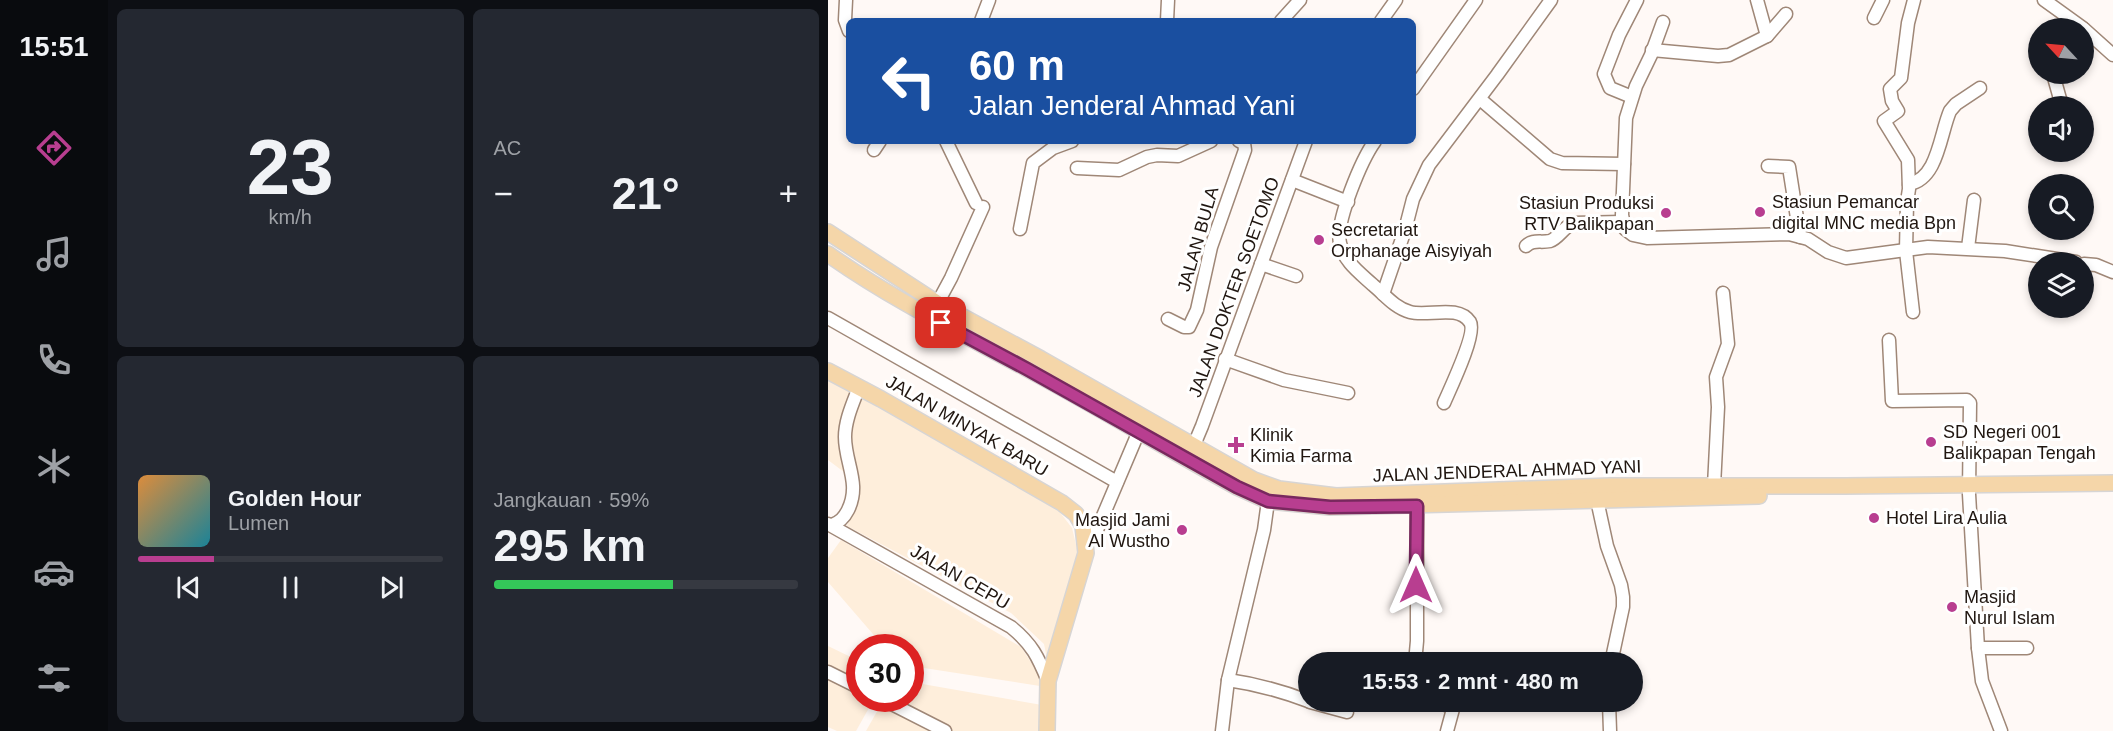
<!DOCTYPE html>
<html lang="id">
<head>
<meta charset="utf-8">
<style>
	body { margin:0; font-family:Helvetica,sans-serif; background:#242831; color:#f1f3f6; height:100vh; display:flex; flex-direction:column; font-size:22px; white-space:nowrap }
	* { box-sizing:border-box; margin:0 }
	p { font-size:20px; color:#9ea1a6 }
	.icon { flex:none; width:33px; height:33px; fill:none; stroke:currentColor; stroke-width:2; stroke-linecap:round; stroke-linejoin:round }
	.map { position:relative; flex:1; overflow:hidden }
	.sheet { display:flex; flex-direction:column; gap:9px; padding:9px; background:#0d0f14; width:720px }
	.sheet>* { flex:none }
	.banner { position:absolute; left:18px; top:18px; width:570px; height:126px; border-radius:9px; box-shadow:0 3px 9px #0003; background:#1a4fa0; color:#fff; overflow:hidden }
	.needle { width:39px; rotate:296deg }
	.tools { position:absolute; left:1200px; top:18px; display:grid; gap:12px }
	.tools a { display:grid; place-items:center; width:66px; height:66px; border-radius:50%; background:#171b24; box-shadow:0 3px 9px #0003; font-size:30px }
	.speed { position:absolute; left:18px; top:634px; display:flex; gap:12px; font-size:30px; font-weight:700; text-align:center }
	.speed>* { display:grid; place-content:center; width:78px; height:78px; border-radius:50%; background:#171b24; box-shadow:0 3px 9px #0003; line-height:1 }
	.speed .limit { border:9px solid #d22; background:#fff; color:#111 }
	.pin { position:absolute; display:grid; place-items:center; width:51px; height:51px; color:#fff; margin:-26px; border-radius:12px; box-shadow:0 3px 9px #0006 }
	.me { position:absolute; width:66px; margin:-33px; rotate:0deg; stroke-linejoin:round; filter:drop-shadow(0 0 4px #0008) }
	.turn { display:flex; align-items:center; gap:21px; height:126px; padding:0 24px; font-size:27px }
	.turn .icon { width:78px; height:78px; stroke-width:2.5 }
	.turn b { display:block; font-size:42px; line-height:51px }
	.big { font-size:45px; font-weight:700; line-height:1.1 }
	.sheet .card { flex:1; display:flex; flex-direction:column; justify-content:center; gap:9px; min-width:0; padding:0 21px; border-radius:9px; background:#242831 }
	.sheet .dial { align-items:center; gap:0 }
	.dial b { font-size:78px; line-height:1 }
	.song { display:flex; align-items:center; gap:18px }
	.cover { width:72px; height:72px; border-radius:9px; background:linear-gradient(135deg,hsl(30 70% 55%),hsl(190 70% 35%)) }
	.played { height:6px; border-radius:3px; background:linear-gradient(90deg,#b83e90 25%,#363941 25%) }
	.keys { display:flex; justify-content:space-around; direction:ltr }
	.heat { display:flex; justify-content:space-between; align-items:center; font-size:33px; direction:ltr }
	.charge { height:9px; border-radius:4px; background:linear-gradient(90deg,#34c759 59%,#363941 0) }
	.sheet .tiles { flex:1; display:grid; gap:9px; grid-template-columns:repeat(2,1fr) }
	.trip { position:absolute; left:470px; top:652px; width:345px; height:60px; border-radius:30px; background:#171b24; box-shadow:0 3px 9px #0003; font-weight:700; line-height:60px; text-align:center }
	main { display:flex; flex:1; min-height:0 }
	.dock { display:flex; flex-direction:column; width:108px; justify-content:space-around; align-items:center; background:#090b0e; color:#9ea1a6 }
	.dock .icon { width:42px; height:42px }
	.dock .current { color:#b83e90 }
	.dock b { font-size:27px; color:#f1f3f6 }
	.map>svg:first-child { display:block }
	.industrial { fill:#feeedb }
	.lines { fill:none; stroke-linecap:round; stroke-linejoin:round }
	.minor-casing { stroke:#9f8777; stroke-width:15 }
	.major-casing { stroke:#d7d5d4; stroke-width:18 }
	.minor { stroke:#fff; stroke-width:12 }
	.major { stroke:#f5d6a9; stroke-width:15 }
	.route-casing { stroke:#78285e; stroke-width:15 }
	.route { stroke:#b83e90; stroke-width:10 }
	.poi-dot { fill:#b83e90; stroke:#fff; stroke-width:2 }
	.labels { text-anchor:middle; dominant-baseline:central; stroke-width:6; stroke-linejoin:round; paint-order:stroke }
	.poi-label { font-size:18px; fill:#201610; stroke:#fff; text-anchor:start }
	.street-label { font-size:18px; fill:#201610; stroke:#fff }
</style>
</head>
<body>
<main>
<nav class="dock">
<b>15:51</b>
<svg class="icon current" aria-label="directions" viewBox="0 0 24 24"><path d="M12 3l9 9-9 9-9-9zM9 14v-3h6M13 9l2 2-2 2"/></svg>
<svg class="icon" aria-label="music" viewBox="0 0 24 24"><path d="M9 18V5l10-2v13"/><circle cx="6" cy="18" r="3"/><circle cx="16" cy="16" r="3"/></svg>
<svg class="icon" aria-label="phone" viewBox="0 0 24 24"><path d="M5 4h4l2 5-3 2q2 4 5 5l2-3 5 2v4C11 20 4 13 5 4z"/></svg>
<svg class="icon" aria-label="climate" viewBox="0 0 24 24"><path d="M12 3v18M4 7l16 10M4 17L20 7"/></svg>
<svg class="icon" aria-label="car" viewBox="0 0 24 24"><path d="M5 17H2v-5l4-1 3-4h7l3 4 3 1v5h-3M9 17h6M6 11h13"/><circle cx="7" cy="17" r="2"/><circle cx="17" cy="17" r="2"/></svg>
<svg class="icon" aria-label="filters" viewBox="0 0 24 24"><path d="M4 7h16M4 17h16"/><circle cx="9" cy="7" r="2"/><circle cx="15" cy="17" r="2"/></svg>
</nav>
<section class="sheet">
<div class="tiles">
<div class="card dial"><b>23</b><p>km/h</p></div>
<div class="card"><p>AC</p>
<div class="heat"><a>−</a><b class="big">21°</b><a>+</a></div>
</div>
<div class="card">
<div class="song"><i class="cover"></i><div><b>Golden Hour</b><p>Lumen</p></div></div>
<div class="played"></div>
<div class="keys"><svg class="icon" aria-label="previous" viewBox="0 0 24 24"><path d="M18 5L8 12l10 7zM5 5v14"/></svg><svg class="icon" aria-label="pause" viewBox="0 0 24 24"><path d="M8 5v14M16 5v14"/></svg><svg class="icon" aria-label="next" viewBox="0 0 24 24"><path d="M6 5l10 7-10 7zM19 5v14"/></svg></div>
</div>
<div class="card"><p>Jangkauan · 59%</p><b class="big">295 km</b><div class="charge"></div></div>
</div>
</section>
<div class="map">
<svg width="1285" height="731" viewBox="0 0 1285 731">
	<rect width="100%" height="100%" fill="#fff9f6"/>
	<!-- industrial -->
	<g class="industrial">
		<polygon points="0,375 231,511 244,528 251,557 219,659 216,644 183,613 19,526 32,484 0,460"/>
		<polygon points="13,540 193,647 212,676 212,686 83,666 82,648 57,648 0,582 0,558"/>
		<polygon points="0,646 31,661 32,699 46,699 28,731 9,731 0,727"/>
		<polygon points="83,682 214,705 213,731 38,731 56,699 82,699"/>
	</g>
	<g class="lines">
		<!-- minor casing -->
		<g class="minor-casing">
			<g id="minor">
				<polyline points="18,0 17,20 21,31"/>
				<polyline points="929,0 939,36"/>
				<polyline points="1216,0 1255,28"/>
				<polyline points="1046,18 1055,0"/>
				<polyline points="153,21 161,0"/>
				<polyline points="339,21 340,0"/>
				<polyline points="453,21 472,0"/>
				<polyline points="553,21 568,0"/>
				<polyline points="835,22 823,55 808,86 798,118 794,215 797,229 805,235 819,238 961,234 980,239 1000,252 1018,258 1100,247 1177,251 1248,262"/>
				<polyline points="1256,29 1285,55"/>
				<polyline points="824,50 890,56 901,55 939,36 958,14"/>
				<polyline points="1225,74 1234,106"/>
				<polyline points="585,89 648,0"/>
				<polyline points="804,97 782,88 776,74 791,35 809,0"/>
				<polyline points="652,99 722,159 734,163 796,164"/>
				<polyline points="118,141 148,203"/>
				<path d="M547,141C534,159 507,222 512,243C516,262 532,273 545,285C557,295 567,308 582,312C600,317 630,304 642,322C649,333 622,389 616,403"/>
				<polyline points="46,150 52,141"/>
				<polyline points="940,166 961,167 972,237"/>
				<polyline points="249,168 291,170 319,157 329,155 350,156 383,141"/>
				<polyline points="464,180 520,202"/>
				<path d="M1081,184C1110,179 1112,134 1122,111L1128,104L1152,88"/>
				<polyline points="192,229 205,163 225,148 244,141"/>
				<path d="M698,246C705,239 712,243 722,241C731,238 736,226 746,223L794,222"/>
				<polyline points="1140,248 1146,200"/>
				<polyline points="433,264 468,276"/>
				<polyline points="1256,264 1268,265 1285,272"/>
				<polyline points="555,294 577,230 585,199 601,165 669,75 723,0"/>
				<polyline points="1085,312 1078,251 1079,202 1081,189 1080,160 1056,121 1070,111 1064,101 1062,89 1073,78 1080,23 1086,0"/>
				<polyline points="102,317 123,278 155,207"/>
				<polyline points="0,318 289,482"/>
				<polyline points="340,319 356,327 361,327 369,310 383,247 417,150 416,143 411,141"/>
				<polyline points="1061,340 1064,401 1139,400 1142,403 1141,494 1150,648 1154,681 1173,731"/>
				<polyline points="397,359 456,380 520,393"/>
				<polyline points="366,445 374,426 478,141"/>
				<polyline points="886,486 890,407 888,377 900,344 895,293"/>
				<polyline points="769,500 779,546 793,585 795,597 795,607 783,663"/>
				<path d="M0,524L183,627C204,644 210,657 220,681"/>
				<path d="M4,525C12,522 16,518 20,510C33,484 17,463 17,437C17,420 25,403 31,387"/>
				<polyline points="257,539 265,535 269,530 311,431"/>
				<polyline points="1150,648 1199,648"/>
				<polyline points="587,663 589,641 589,506"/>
				<polyline points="0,672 32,688"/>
				<path d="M400,680C428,684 454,691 480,701"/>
				<polyline points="54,699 117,731"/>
				<polyline points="482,702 519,712"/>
				<polyline points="613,702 625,709 619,731"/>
				<polyline points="781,702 782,731"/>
				<polyline points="394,731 400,680 436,530 440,501"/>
			</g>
		</g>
		<!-- major casing -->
		<g class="major-casing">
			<g id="major">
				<polyline points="0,232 109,303 213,359 426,480 451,489 508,496 782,486 1017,486 1285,483"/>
				<path d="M0,254C62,298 131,332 198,368C269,406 338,448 409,487L440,501L502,507L931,496"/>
				<polyline points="0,371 53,399 234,503 248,514 255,526 258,553 220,681 219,731"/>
			</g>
		</g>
		<!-- minor -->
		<use href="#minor" class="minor"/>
		<!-- major -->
		<use href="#major" class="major"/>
	</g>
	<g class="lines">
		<!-- route casing -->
		<g class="route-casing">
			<polyline id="route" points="113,323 199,369 409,487 440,501 502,507 589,506 588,585"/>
		</g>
		<!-- route -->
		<use href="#route" class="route"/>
	</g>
	<!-- markers -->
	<g class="poi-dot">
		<circle cx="932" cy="212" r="6"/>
		<circle cx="838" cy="213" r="6"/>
		<circle cx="491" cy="240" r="6"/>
		<circle cx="1103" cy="442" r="6"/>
		<path d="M405 436h6v6h6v6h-6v6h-6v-6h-6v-6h6z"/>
		<circle cx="1046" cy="518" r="6"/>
		<circle cx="354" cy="530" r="6"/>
		<circle cx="1124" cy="607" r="6"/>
	</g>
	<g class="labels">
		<!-- poi labels -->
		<g class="poi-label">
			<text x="944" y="202">Stasiun Pemancar<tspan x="944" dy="21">digital MNC media Bpn</tspan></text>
			<text x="826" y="203" text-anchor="end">Stasiun Produksi<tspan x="826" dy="21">RTV Balikpapan</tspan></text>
			<text x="503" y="230">Secretariat<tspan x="503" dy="21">Orphanage Aisyiyah</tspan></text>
			<text x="1115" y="432">SD Negeri 001<tspan x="1115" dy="21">Balikpapan Tengah</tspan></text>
			<text x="422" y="435">Klinik<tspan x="422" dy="21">Kimia Farma</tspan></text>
			<text x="1058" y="518">Hotel Lira Aulia</text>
			<text x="342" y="520" text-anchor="end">Masjid Jami<tspan x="342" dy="21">Al Wustho</tspan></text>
			<text x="1136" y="597">Masjid<tspan x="1136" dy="21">Nurul Islam</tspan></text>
		</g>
		<!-- street labels -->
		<g class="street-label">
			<text transform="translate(370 239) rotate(-74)">JALAN BULA</text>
			<text transform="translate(406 287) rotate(-70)">JALAN DOKTER SOETOMO</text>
			<text transform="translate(139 426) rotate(30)">JALAN MINYAK BARU</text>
			<text transform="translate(679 471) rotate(-2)">JALAN JENDERAL AHMAD YANI</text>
			<text transform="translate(132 577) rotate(30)">JALAN CEPU</text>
		</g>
	</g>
</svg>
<div class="tools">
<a><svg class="needle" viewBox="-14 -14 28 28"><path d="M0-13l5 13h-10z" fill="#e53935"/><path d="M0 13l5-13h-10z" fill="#9ea1a6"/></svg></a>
<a><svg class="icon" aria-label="sound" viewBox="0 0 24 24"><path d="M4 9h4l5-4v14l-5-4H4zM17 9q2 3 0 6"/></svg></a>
<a><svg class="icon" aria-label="search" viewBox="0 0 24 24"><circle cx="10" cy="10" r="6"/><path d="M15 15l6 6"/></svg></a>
<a><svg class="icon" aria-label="layers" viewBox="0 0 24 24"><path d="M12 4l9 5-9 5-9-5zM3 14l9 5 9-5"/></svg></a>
</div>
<div class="speed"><div class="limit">30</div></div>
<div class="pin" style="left:113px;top:323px;background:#d93025"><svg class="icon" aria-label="arrive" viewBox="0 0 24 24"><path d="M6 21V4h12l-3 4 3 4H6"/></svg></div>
<svg class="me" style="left:588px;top:585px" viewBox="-20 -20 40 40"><path d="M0-17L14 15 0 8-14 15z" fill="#b83e90" stroke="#fff" stroke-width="4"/></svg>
<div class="trip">15:53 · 2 mnt · 480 m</div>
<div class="banner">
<div class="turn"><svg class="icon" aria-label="left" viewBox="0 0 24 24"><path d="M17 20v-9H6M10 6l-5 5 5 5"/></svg><div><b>60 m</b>Jalan Jenderal Ahmad Yani</div></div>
</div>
</div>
</main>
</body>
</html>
